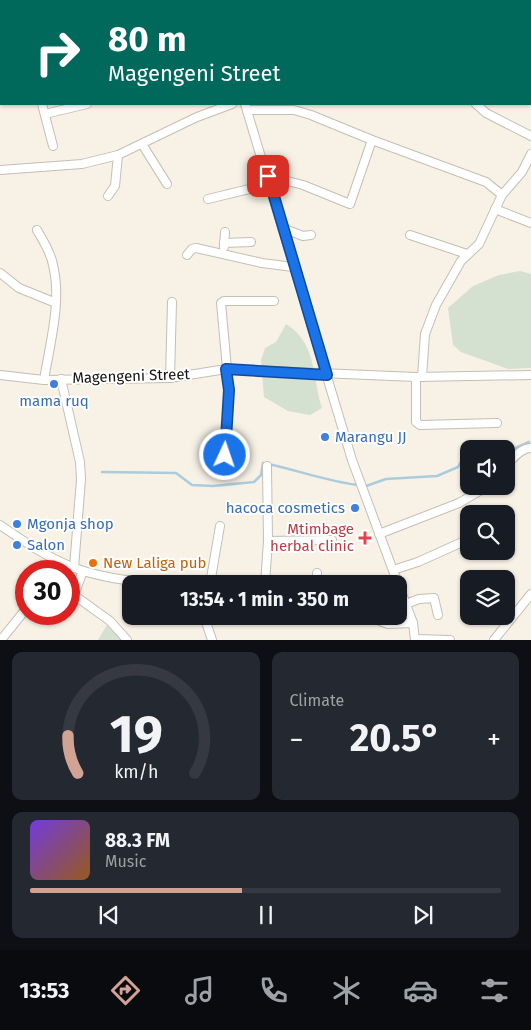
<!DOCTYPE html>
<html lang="en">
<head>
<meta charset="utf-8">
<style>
	body { margin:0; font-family:"Fira Sans",sans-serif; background:#242831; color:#f1f3f6; height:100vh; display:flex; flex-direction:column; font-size:19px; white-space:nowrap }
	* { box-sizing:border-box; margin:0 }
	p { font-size:16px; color:#9ea1a6 }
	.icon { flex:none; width:28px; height:28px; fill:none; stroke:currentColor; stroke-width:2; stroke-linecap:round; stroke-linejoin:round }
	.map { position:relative; height:640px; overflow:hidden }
	.drawer { display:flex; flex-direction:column; gap:12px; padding:12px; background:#0d0f14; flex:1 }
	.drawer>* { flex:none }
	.top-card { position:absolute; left:0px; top:0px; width:531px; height:105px; box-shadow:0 1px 4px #0004; background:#00695c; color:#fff; overflow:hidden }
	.fabs { position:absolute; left:460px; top:440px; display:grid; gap:10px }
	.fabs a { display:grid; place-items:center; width:55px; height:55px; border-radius:10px; background:#171b24; box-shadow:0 1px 4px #0004; font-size:25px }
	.speed { position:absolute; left:15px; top:560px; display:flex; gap:10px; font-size:25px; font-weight:700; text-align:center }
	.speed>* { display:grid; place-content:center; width:65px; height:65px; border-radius:50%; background:#171b24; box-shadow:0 1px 4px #0004; line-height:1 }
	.speed .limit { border:8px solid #d22; background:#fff; color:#111 }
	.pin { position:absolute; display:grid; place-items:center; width:42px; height:42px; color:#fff; margin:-21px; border-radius:10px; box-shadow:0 2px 8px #0006 }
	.me { position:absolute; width:55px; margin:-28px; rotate:3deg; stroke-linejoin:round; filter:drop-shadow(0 0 4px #0008) }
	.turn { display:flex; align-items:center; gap:18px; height:105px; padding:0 25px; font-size:22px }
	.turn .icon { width:65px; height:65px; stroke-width:2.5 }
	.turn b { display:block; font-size:35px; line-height:42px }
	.big { font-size:38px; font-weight:700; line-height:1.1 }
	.drawer .tile { flex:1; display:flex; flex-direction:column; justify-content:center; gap:8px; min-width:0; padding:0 18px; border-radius:10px; background:#242831 }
	.drawer .dial { align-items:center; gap:0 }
	.dial svg { height:130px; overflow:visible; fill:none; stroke:#363941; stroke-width:7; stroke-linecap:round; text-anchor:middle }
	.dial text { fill:#f1f3f6; stroke:none }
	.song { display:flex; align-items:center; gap:15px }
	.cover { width:60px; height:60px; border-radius:8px; background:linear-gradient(135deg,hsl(260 70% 55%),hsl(30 70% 35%)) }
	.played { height:5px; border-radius:2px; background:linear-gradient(90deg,#d1a395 45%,#363941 45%) }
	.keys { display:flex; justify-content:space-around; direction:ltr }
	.heat { display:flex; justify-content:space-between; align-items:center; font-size:28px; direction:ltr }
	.drawer .tiles { flex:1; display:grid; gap:12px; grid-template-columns:1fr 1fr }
	.tile:last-child { grid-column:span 2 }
	.trip { position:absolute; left:122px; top:575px; width:285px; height:50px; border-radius:10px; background:#171b24; box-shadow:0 1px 4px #0004; font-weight:700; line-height:50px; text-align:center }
	.menu { display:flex; height:80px; justify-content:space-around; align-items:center; background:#090b0e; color:#9ea1a6 }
	.menu .icon { width:35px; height:35px }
	.menu .active { color:#d1a395 }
	.menu b { font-size:22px; color:#f1f3f6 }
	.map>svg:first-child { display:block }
	.green { fill:#d4e1d0 }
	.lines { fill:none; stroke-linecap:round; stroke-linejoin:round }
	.stream { stroke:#abccdc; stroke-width:2.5 }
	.minor-casing { stroke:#c4bfb4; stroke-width:10 }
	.minor { stroke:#fff; stroke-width:8 }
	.route-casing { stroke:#114b97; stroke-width:12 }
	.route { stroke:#1a73e8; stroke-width:9 }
	.shop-dot { fill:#3f7fe0; stroke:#fff; stroke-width:2 }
	.health-dot { fill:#e0444e; stroke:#fff; stroke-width:2 }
	.food-dot { fill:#e8710a; stroke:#fff; stroke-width:2 }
	.labels { text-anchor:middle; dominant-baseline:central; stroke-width:4; stroke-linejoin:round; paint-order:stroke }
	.street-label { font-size:15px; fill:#13110d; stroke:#fff }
	.shop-label { font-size:15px; fill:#366cbe; stroke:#fff; text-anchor:start }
	.health-label { font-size:15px; fill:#be3a42; stroke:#fff; text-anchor:end }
	.food-label { font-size:15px; fill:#c56008; stroke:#fff; text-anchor:start }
</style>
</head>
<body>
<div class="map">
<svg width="531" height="640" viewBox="0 0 531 640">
	<rect width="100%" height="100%" fill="#f7f1e6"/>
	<!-- green -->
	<g class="green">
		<polygon points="520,271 531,274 531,368 508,369 461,352 453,345 448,308 473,286 499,275"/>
		<path d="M286,324C317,343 312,377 322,408L310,415L288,411L264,397L261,360L265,348L276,342Z"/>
		<polygon points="108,623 120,631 120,640 98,640"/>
	</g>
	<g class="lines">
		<!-- stream -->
		<g class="stream">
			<polyline points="506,452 529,442"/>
			<path d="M102,472L176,473L192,485L213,486L254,482L261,475L263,463C295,469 325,481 358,485"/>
			<polyline points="366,486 386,479 437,476 458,467 462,460 469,458"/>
		</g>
		<!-- minor casing -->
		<g class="minor-casing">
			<g id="minor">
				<polyline points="75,0 75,1"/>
				<polyline points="140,0 141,1"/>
				<polyline points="216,0 216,1"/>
				<polyline points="0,56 1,55"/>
				<polyline points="42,104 53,146"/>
				<polyline points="245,104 352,460 398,584"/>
				<polyline points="476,104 486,113 531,136"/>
				<polyline points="247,110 294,110 311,115 372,140 486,182 502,195"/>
				<polyline points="45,114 87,104"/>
				<polyline points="142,144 167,184"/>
				<polyline points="0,170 82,164 118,155 197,117 232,104"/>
				<polyline points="268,176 303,185 350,204 372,140"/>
				<polyline points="108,196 115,186 118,155"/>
				<polyline points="208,199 270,184"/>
				<polyline points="495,209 531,223"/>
				<polyline points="282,228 303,236 311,235"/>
				<path d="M37,230C43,241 51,252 53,265C62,301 50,343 44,380"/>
				<polyline points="410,235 467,254"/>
				<polyline points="224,243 251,242"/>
				<polyline points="224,247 225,232"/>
				<polyline points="187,255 192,249 196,248 262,263 293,267"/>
				<polyline points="0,273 19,288 56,303"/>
				<polyline points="0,375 44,380 170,378 226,369 416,377 531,375"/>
				<polyline points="416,377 416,422 420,425 497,423"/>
				<polyline points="422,377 425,334 436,305 461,261 479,244 502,195 522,172 531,154"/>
				<polyline points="170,378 172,302"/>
				<polyline points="61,379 80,462 81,479 74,568"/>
				<polyline points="225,455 229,390 221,303 224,301 274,301"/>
				<path d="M506,466C512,459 521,448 531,448"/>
				<polyline points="506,521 508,520"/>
				<path d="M0,525C23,541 48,558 75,568C99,577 126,580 152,584"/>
				<polyline points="379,534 459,503 488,486"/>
				<polyline points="268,541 332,540"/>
				<polyline points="393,570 418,562 469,539"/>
				<polyline points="47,571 53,559"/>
				<polyline points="83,571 74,595 110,621 127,640"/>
				<polyline points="210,584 220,526"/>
				<polyline points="265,584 268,541 267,466"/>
				<polyline points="317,584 317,573"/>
				<polyline points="399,586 413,623 415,640"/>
				<polyline points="406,604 419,599 434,598 438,615"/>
				<polyline points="204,616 212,640"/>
				<polyline points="367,616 388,624 413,623"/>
				<polyline points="415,639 450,640"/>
				<polyline points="1,640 26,609"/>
				<polyline points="494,640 531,594"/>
			</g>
		</g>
		<!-- minor -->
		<use href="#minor" class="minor"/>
	</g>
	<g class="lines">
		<!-- route casing -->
		<g class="route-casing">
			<polyline id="route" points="225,455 229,390 226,369 327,375 268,176"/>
		</g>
		<!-- route -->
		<use href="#route" class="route"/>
	</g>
	<!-- markers -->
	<g class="shop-dot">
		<circle cx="54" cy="384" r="5"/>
		<circle cx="325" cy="437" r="5"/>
		<circle cx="355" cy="508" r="5"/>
		<circle cx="17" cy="524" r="5"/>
		<circle cx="17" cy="545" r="5"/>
	</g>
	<path class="health-dot" d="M362.5 530.5h5v5h5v5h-5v5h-5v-5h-5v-5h5z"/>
	<circle class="food-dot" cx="93" cy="563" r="5"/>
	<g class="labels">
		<!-- street labels -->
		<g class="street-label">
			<text transform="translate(131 376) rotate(-2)">Magengeni Street</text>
		</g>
		<!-- shop labels -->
		<g class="shop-label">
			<text x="54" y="401" text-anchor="middle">mama ruq</text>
			<text x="335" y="437">Marangu JJ</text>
			<text x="345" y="508" text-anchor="end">hacoca cosmetics</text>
			<text x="27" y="524">Mgonja shop</text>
			<text x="27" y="545">Salon</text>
		</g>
		<!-- health labels -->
		<g class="health-label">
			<text x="354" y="529">Mtimbage<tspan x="354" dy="17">herbal clinic</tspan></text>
		</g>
		<!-- food labels -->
		<g class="food-label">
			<text x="103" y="563">New Laliga pub</text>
		</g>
	</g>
</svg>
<div class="fabs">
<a><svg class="icon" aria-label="sound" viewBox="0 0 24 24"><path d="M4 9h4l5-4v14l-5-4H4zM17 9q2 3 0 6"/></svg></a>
<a><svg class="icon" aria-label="search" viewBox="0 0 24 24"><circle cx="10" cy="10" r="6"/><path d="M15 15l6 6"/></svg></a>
<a><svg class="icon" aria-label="layers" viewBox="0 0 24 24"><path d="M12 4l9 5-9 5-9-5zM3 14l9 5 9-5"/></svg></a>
</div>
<div class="speed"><div class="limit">30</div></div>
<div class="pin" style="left:268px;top:176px;background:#d93025"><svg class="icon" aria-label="arrive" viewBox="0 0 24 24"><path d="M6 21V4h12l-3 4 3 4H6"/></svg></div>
<svg class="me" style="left:225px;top:455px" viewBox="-20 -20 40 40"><circle r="17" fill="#1a73e8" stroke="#fff" stroke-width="3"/><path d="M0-11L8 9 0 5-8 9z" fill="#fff"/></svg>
<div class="trip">13:54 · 1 min · 350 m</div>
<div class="top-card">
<div class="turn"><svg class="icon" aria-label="right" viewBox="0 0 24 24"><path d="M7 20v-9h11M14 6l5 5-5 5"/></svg><div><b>80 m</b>Magengeni Street</div></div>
</div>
</div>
<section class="drawer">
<div class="tiles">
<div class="tile dial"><svg viewBox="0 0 100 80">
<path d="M14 69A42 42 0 1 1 86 69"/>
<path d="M14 69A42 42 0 0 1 8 46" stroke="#d1a395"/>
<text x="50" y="56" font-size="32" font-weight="700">19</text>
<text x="50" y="72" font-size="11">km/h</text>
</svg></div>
<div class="tile"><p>Climate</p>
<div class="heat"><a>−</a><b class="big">20.5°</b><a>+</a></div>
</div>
<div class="tile">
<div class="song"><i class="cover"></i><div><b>88.3 FM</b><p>Music</p></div></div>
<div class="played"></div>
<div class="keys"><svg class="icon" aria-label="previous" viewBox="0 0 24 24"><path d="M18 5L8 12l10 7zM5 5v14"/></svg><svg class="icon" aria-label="pause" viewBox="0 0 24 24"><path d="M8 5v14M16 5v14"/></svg><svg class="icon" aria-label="next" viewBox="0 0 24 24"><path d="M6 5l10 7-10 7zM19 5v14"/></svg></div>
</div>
</div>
</section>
<nav class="menu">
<b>13:53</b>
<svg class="icon active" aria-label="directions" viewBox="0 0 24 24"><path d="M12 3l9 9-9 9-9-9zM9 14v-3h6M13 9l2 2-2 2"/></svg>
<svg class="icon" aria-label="music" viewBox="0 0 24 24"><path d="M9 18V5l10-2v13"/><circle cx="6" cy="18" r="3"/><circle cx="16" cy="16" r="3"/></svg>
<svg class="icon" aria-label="phone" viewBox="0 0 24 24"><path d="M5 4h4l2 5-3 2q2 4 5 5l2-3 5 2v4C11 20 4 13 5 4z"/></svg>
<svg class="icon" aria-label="climate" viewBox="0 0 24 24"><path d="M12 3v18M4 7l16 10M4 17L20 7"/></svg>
<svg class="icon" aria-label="car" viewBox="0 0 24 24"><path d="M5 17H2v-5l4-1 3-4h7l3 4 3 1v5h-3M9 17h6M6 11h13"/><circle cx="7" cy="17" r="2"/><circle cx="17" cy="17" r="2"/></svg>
<svg class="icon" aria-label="filters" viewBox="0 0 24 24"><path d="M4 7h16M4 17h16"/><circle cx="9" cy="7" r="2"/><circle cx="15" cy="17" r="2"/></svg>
</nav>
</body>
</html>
